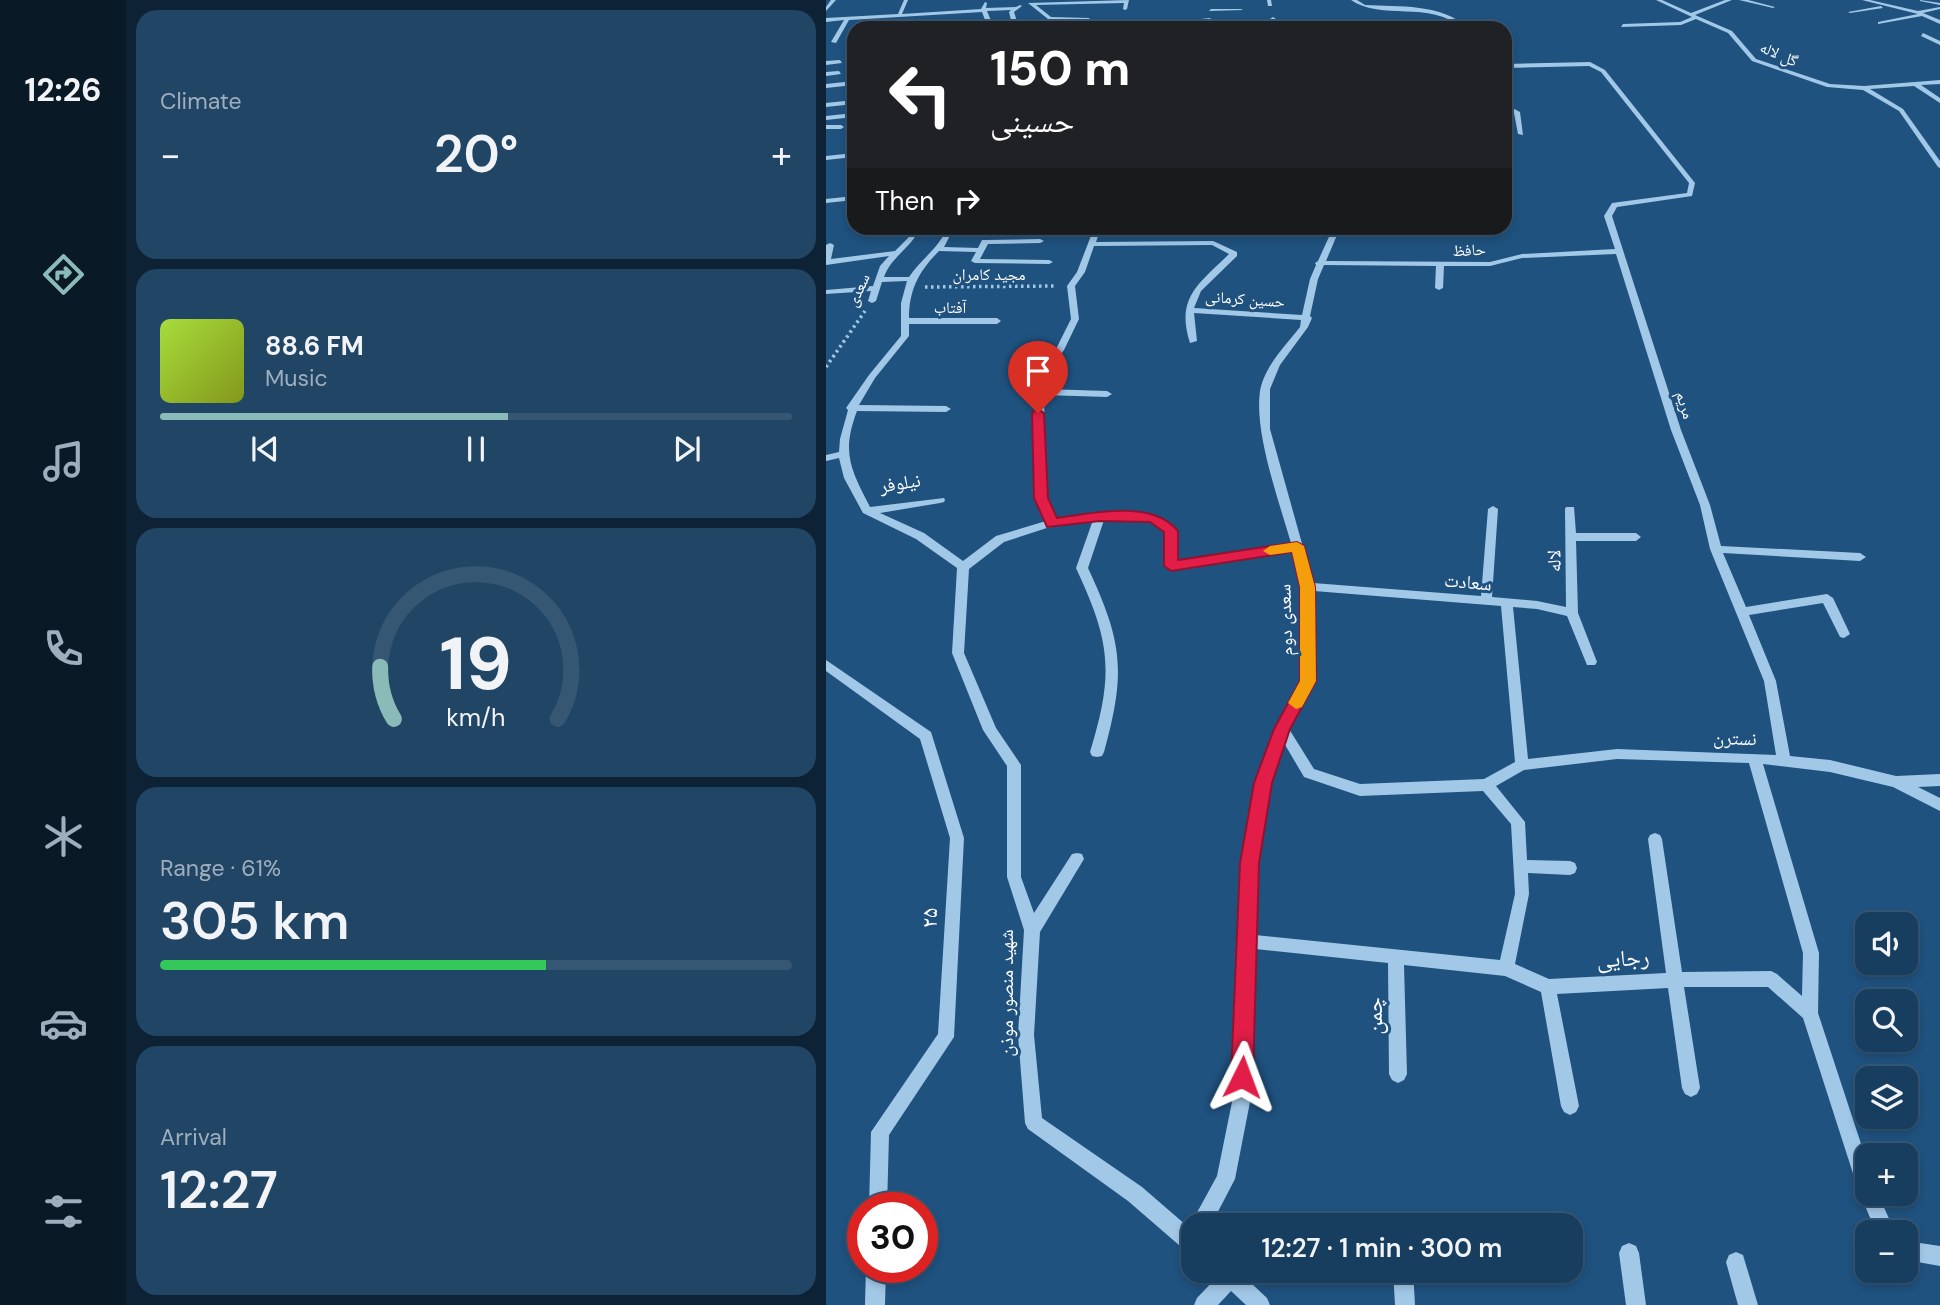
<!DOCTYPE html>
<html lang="en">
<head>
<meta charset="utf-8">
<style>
	body { margin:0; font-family:"DM Sans","Noto Naskh Arabic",sans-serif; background:#204565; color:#f1f3f6; height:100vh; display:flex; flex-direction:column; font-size:26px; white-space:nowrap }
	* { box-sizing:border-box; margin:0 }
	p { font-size:23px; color:#9eaebd }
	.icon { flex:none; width:38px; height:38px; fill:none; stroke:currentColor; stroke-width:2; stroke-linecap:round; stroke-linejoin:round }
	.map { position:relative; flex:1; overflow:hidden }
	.details { display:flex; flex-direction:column; gap:10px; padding:10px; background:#0d2234; width:700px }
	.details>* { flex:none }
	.top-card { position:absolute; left:21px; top:21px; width:665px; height:214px; border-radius:21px; box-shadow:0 4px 10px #0003,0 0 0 2px #365774; background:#202124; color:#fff; overflow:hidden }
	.buttons { position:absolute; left:1029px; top:912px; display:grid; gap:14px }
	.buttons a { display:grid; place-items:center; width:63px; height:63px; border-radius:14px; background:#173e5f; box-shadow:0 4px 10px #0003,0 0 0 2px #365774; font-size:35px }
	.speed { position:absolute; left:21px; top:1192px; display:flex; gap:14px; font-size:35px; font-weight:700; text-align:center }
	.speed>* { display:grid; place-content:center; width:91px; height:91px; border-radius:50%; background:#173e5f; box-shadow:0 4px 10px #0003,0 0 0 2px #365774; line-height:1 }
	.speed .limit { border:10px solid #d22; background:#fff; color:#111 }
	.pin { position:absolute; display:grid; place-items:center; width:60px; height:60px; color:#fff; margin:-72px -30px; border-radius:50% 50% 50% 0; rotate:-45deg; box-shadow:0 0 7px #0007 }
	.pin .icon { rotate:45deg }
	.me { position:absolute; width:77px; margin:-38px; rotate:3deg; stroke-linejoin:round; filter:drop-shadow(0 0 5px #0008) }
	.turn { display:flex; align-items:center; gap:24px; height:147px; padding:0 28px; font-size:32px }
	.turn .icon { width:91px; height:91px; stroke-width:2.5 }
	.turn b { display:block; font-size:49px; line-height:60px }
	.then { display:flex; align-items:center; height:66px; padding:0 28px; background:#0003; gap:14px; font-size:26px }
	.big { font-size:52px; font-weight:600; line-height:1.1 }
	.details .card { flex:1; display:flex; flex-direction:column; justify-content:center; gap:10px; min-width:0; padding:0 24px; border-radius:21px; background:#204565 }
	.details .dial { align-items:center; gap:0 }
	.dial svg { height:182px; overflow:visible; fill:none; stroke:#365774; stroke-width:7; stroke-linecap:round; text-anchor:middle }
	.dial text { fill:#f1f3f6; stroke:none }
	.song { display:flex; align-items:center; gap:21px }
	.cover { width:84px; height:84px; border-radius:10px; background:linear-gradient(135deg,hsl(80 70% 55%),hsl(70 70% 35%)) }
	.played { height:7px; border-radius:4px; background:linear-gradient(90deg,#8bbbb9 55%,#365774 55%) }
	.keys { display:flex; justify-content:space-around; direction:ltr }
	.heat { display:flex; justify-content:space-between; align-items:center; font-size:38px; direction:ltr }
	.charge { height:10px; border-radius:5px; background:linear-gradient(90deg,#34c759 61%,#365774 0) }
	.trip { position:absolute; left:355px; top:1213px; width:402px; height:70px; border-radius:21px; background:#173e5f; box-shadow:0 4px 10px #0003,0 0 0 2px #365774; font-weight:600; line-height:70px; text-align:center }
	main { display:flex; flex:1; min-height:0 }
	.menu { display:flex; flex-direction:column; width:126px; justify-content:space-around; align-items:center; background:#091926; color:#9eaebd }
	.menu .icon { width:49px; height:49px }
	.menu .active { color:#8bbbb9 }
	.menu b { font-size:32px; color:#f1f3f6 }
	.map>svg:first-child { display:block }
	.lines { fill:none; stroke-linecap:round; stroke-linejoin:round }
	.path { stroke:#a2c8e8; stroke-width:3.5; stroke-dasharray:2.5 3.5; stroke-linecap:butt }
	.minor { fill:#a2c8e8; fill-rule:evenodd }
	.route { fill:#e11d48; stroke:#92132f; stroke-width:2 }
	.slow { fill:#f59e0b }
	.labels { text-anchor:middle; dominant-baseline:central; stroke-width:6; stroke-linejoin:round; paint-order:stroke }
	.far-street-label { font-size:16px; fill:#fff; stroke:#1f527f }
	.street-label { font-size:19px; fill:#fff; stroke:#1f527f }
	.near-street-label { font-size:23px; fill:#fff; stroke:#1f527f }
</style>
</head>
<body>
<main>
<nav class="menu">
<b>12:26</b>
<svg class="icon active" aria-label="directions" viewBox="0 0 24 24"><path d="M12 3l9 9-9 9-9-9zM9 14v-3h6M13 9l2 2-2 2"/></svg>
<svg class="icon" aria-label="music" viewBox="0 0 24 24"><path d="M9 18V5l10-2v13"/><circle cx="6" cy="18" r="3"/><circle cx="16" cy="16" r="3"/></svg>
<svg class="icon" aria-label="phone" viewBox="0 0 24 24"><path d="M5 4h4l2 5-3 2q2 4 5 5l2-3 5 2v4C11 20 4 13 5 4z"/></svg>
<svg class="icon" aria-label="climate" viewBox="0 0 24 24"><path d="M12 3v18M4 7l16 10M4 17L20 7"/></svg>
<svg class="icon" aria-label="car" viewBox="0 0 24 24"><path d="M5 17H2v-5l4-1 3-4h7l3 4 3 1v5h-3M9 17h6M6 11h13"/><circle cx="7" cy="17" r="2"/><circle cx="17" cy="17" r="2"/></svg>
<svg class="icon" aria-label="filters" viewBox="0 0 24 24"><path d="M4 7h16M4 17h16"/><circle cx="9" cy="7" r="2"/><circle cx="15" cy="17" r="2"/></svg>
</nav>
<section class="details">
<div class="card"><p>Climate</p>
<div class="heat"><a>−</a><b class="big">20°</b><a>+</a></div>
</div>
<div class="card">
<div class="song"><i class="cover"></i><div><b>88.6 FM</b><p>Music</p></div></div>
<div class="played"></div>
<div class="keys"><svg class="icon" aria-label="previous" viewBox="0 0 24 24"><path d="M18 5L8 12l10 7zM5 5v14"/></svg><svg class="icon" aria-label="pause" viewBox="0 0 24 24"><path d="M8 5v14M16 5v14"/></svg><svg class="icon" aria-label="next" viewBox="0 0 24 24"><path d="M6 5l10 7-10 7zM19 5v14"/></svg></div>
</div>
<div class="card dial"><svg viewBox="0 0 100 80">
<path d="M14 69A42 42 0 1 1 86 69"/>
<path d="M14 69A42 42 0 0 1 8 46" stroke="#8bbbb9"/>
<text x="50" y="56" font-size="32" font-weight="700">19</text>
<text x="50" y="72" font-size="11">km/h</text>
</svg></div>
<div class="card"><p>Range · 61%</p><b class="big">305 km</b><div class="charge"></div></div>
<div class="card"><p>Arrival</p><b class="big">12:27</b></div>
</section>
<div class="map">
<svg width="1114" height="1305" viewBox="0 0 1114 1305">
	<rect width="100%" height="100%" fill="#1f527f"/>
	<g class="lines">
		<!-- path -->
		<g class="path">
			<polyline points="99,287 230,286"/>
			<polyline points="0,367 39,311"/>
		</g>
		<!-- minor -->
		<g class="minor">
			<polygon points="5,0 10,0 0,11 0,7"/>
			<polygon points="78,0 82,0 76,14 155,9 159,2 161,3 160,8 190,7 194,5 196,6 188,12 193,28 187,28 183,12 185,10 161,11 168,28 162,28 156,12 23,20 10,43 5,42 18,20 0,22 0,18 72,14"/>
			<polygon points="303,0 301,9 299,10 297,9 298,3 210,5 225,17 263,18 269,28 263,28 259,20 222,19 202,3"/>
			<polygon points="441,0 445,0 446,6 442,6"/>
			<path d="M525,0H531L539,5C572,7 616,3 642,28H636C604,0 555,21 525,0Z"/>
			<polygon points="830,0 836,0 865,13 899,0 906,0 869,15 906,31 930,59 1004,84 1038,86 1114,80 1114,84 1095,85 1114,98 1114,103 1088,86 1044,89 1077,109 1114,161 1114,168 1112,167 1073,111 1037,90 1001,87 926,61 902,33 870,19 855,25 795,27 797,24 854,22 866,17"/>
			<polygon points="913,0 922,0 949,7 947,8"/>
			<polygon points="1036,0 1044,0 1092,11 1114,7 1114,9 1097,13 1114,20 1114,24 1096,16 1052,24 1052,22 1092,14"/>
			<polygon points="1094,0 1114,3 1114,5 1094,1"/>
			<polygon points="1055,6 1057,8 1024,13 1022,12"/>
			<polygon points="385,9 415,9 417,10 383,11"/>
			<polygon points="447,17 450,19 448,28 442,28 444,19"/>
			<polygon points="384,18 386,21 350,24 347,22"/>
			<polygon points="1097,33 1114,41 1114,45 1095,36"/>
			<polygon points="14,60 16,63 0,65 0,61"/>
			<path d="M764,62L779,70L869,183L866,196L791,207L786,216L855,430L884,505L895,546L1034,553L1040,557L1034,561L897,553L920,607L1001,594L1007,598L1024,634L1018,638L1014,637L997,603L923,615L950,681L964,756L1004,760L1070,776L1114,774V786L1092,787L1114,798V811L1067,787L1004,772L937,764L993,953L992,1013L1041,1162V1194H1052L1069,1232H1050L1032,1189L977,1018L942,987H858L874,1088L871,1094L865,1097L859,1094L856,1088L842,988L731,994L753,1106L750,1112L744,1115L738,1112L735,1106L715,992L679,976L578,965L581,1074L578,1080L572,1083L566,1080L563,1074L562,963L429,949L424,1102L409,1179L385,1225H368V1230L366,1225L368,1218L391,1176L406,1102L417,863L430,783L449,729L476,681V587L466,550L345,570L339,566L340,532L324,521L278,520L262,568C297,643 300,672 278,752L276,756L271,757L266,756L264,752C288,673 285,643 250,568L267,520L227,526L178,542L143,569L138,653L170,728L195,765V877L208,913L246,854L251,853L256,854L258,859L214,932L208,1035L216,1118L316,1187L368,1232V1254L361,1252L302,1201L202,1129L199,1123L192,1035L198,930L181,877V766L157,730L126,653L131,568L90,539L37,513L18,478L13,458L0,461V455L13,452L14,439L22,410L20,408L43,375L75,336V303L81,281L56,282L50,301L46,303L42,301L45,291L0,294V290L47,286L54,266L63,256L0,265V245L4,243L8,245L5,259L69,251L82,238L88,228H94C86,247 65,257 58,277H83C95,259 114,247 121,228H128L118,247L152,248L156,240H159L214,239L218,241L214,243L162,244L154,259L223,260L227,262L223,264L149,263L145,261L150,252L113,251C93,271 83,290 83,318H171L175,321L171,324H83V336L49,378L33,405L120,406L125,409L120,412L31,411C15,453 25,470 44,507L118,498L119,500L118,502L114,503L54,513L98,533L137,561L170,536L220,521L210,498L208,377L230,349L245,319L241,286L251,272L268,228H275L270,242L387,241L411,252V256L375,291L368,308L476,315L484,279L490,265L489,263L492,261L507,228H514L500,261L664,262L696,254L789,249L778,216L786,203L861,193L863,183L775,72L763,66L679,68V64ZM386,245L403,254C374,283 349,297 364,343L371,341L368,313L475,320L474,327C460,345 438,367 434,391C428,433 453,501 465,543L351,561L350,531L327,515L274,513L230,519L220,498L218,395L281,397L286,394L281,391L218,389V377L238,350L253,319L249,286L259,272L268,246ZM790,254L845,430L874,505L884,549L938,681L950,755L791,749L702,759L687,607L711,609L741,616L761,665H769L771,662L752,613L750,541H810L815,537L810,533H750L748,507H740L739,509L740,607L711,601L666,597L672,509L667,506L662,509L655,596L487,583L444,429V389L454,365L482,327L486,318L484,316L492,279L498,265L610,266L609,288L613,290L617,288L618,266H664L696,258ZM488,591L675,606L689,762L658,779L534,784L488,769L463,729L488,681ZM458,743L478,777L534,796L657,791L685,824L689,894L674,960L429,935L431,863L444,783ZM791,759L923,763L977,953L976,996L951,974L945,971L856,972L836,839L834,835L829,833L824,835L822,839L840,973L723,979L689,964L703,894L702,873L744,875L749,873L751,868L749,863L744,861L701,860L699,822L670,786L698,770Z"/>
			<polygon points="13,71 15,74 0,76 0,72"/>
			<polygon points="28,81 28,85 0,88 0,84"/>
			<polygon points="28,100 28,104 0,107 0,103"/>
			<polygon points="679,104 694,112 697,135 692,134 688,113 679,108"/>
			<polygon points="28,113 28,117 0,120 0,116"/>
			<polygon points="0,125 15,125 18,127 15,129 0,129"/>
			<polygon points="28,153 28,157 0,160 0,156"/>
			<polygon points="28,196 28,200 0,203 0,199"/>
			<polygon points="0,660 105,732 138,838 128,1037 63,1135 61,1208 43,1208 45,1132 112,1034 124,838 94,739 0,671"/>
			<polygon points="1080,1241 1114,1246 1114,1266 1080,1260"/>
			<polygon points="803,1243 810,1246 813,1253 820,1305 800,1305 793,1253 796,1246"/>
			<polygon points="910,1252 917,1255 932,1305 912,1305 900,1262 903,1255"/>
			<polygon points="40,1267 60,1267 59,1305 39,1305"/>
			<polygon points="387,1270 411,1270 441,1298 444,1305 420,1305 405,1291 392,1305 368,1305 371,1298 390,1278"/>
			<polygon points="567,1270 587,1270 589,1305 569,1305"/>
		</g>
	</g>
	<!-- route -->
	<path class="route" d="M212,409L218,413L222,498L231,518C266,513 326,499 352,531V560L471,542L478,546L489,587L490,681L464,729L446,783L433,863L427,1077L424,1085L416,1088L408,1085L405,1077L414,863L428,783L448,729L474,681V587L466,552L345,571L338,566V532L324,522L274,521L221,527L208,498L206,413Z"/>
	<!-- slow -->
	<polygon class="slow" points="471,542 478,546 489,587 490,681 476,707 470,709 462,703 474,681 474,587 466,552 444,555 437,551 444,546"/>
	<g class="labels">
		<!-- far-street labels -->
		<g class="far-street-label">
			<text transform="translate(953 54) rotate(24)">گل لاله</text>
			<text transform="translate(643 250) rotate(-3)">حافظ</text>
			<text x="163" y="274">مجید کامران</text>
			<text transform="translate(32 290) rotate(-65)">سعدی</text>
			<text transform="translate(419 299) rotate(4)">حسین کرمانی</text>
			<text x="124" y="307">آفتاب</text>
			<text transform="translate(859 405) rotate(73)">مریم</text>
		</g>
		<!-- street labels -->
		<g class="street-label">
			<text transform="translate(74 483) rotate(-9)">نیلوفر</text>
			<text transform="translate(728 561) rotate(-91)">لاله</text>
			<text transform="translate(642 582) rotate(5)">سعادت</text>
			<text transform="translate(459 620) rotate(-92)">سعدی دوم</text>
			<text transform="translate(909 738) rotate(2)">نسترن</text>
			<text transform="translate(180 993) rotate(-90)">شهید منصور موذن</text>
		</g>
		<!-- near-street labels -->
		<g class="near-street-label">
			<text transform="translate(103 918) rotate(-88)">۲۵</text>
			<text transform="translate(797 958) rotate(-3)">رجایی</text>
			<text transform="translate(548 1016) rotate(-91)">چمن</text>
		</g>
	</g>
</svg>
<div class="buttons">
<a><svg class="icon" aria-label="sound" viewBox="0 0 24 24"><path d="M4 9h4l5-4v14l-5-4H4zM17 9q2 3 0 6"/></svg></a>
<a><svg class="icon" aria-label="search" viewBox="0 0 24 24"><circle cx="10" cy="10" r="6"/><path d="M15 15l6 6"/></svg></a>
<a><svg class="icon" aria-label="layers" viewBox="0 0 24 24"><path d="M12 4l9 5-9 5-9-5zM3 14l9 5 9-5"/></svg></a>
<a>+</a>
<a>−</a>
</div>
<div class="speed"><div class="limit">30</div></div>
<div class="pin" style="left:212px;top:413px;background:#d93025"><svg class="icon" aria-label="arrive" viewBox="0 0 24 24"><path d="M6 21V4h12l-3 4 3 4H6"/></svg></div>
<svg class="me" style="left:416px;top:1077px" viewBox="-20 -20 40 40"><path d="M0-17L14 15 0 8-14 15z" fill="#e11d48" stroke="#fff" stroke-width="4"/></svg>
<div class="trip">12:27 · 1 min · 300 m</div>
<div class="top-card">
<div class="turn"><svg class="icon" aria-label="left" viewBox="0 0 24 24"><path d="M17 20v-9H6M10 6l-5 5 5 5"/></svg><div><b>150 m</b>حسینی</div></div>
<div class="then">Then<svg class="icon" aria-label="right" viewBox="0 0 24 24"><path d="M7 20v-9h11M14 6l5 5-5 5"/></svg></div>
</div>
</div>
</main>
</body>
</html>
